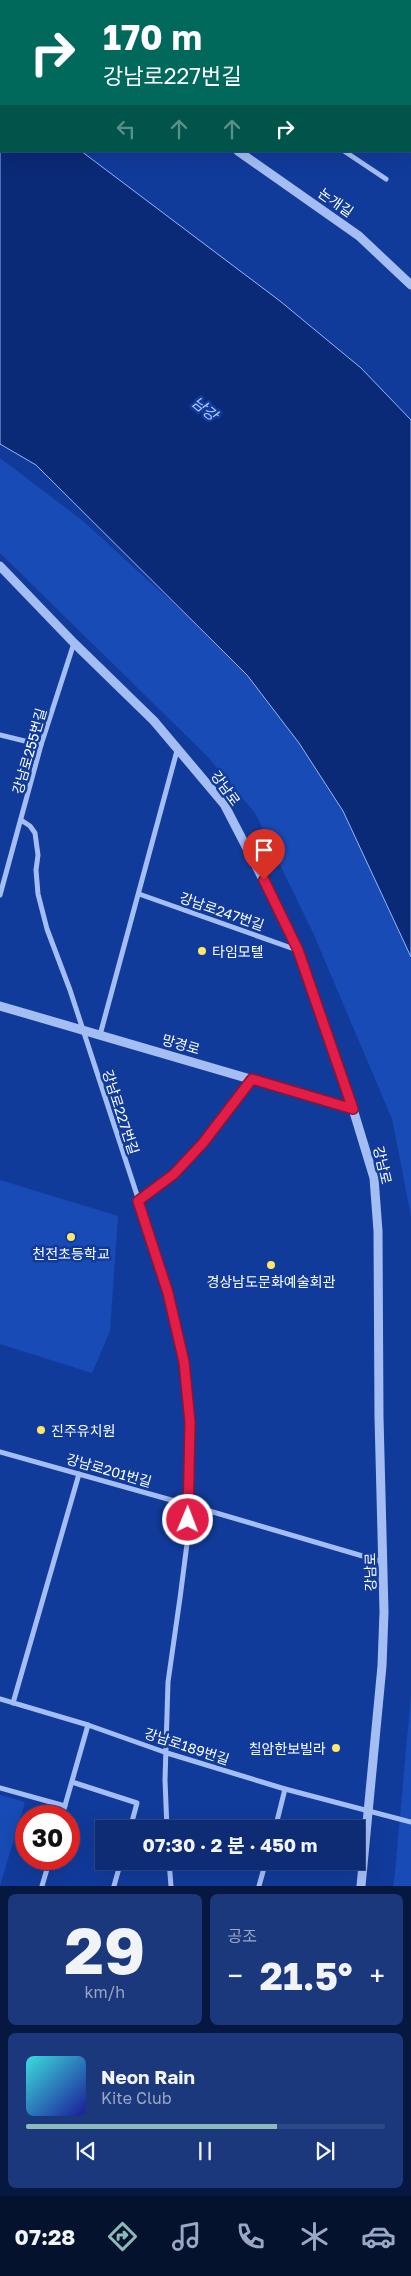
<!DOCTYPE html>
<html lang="ko">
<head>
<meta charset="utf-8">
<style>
	body { margin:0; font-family:"Golos Text","Noto Sans KR",sans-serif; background:#1b387c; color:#f1f3f6; height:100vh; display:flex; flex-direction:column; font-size:19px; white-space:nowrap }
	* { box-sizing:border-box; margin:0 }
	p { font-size:16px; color:#9aa7c5 }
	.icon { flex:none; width:28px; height:28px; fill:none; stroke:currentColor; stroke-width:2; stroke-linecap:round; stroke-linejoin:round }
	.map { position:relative; height:1886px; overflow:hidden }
	.panel { display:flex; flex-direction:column; gap:8px; padding:8px; background:#071840; flex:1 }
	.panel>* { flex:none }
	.hud { position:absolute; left:0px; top:0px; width:411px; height:152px; box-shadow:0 5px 20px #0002,0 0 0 1px #2d4886; background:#00695c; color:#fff; overflow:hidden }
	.speed { position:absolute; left:15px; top:1805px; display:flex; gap:10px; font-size:25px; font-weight:700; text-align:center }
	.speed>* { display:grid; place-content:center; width:65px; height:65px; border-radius:50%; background:#0d2c74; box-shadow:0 5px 20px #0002,0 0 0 1px #2d4886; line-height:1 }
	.speed .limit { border:8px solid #d22; background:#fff; color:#111 }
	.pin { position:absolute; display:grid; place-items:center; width:42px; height:42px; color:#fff; margin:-51px -21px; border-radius:50% 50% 50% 0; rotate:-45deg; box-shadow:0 0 5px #0007 }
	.pin .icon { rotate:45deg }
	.me { position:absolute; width:55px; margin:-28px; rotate:1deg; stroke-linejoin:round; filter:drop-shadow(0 0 4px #0008) }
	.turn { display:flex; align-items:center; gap:18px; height:105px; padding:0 20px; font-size:22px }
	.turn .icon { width:65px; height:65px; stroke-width:2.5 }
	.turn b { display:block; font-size:35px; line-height:42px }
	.lanes { display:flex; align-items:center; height:48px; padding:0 20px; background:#0003; justify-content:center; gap:25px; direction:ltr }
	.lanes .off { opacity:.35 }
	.big { font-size:38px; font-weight:700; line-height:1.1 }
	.panel .widget { flex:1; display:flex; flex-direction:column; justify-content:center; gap:8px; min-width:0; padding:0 18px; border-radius:8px; background:#1b387c }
	.panel .dial { align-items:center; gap:0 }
	.dial b { font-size:65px; line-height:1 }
	.song { display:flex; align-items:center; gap:15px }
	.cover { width:60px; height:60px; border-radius:8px; background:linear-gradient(135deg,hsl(180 70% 55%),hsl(240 70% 35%)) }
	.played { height:5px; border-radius:2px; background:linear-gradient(90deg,#8bbbb9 70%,#2d4886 70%) }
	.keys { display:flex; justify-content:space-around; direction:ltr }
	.heat { display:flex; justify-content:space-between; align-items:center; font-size:28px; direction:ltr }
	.panel .tiles { flex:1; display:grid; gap:8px; grid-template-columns:1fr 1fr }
	.widget:last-child { grid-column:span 2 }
	.trip { position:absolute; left:95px; top:1820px; width:270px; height:50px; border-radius:0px; background:#0d2c74; box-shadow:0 5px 20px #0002,0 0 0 1px #2d4886; font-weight:700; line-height:50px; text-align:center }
	.menu { display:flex; height:80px; justify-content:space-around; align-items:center; background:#05122e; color:#9aa7c5 }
	.menu .icon { width:35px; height:35px }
	.menu .active { color:#8bbbb9 }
	.menu b { font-size:22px; color:#f1f3f6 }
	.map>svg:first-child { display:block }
	.green { fill:#184bb5 }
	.water { fill:#0a2a77; stroke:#96b7f8 }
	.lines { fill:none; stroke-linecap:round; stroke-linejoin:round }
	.minor { stroke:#a4bef4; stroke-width:5 }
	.tertiary { stroke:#a4bef4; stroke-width:9 }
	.route-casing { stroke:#92132f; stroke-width:12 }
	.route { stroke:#e11d48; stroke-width:9 }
	.poi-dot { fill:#ffe768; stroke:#113b9b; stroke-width:2 }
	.labels { text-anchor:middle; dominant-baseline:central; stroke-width:5; stroke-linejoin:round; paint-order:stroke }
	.street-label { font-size:14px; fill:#fff; stroke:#113b9b }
	.poi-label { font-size:14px; fill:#fff; stroke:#113b9b; text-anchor:start }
	.water-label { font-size:15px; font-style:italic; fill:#b1c9fb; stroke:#113b9b }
</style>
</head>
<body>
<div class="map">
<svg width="411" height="1886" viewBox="0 0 411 1886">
	<rect width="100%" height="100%" fill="#113b9b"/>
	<!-- green -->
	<g class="green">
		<polygon points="0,458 83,521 185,614 247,675 299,743 343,811 411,957 411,1216 392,1119 314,935 255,813 208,757 0,553"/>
		<polygon points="0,1180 118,1216 110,1331 92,1373 0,1344"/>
		<polygon points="411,1695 411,1886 393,1886 395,1872"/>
		<polygon points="0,1795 25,1802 0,1886"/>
	</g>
	<!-- water -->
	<polygon class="water" points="0,90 1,151 81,151 280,301 361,368 411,420 411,957 343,811 299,743 247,675 36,465 0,444"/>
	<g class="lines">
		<!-- minor -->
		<g class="minor">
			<polyline points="89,1 90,0"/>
			<polyline points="279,1 280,0"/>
			<polyline points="344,151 386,179"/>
			<polyline points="0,735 41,745"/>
			<polyline points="21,820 30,826 35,833 38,855 36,870 38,894 47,929 70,990 169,1293 184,1362 190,1422 189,1505 188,1536 180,1598 168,1682 165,1780 167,1829"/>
			<polyline points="139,894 297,950"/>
			<polyline points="0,895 41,745 74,643"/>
			<polyline points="100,1035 178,747"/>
			<polyline points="138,1201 173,1174 203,1143 252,1079"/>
			<polyline points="0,1452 189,1505 383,1562"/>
			<polyline points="0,1699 88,1725 167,1753 285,1789 411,1822"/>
			<polyline points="13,1703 79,1474"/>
			<polyline points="72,1782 137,1803 130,1829"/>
			<polyline points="0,1788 65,1806"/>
			<polyline points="62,1816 88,1725"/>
			<polyline points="275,1829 285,1789"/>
			<polyline points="169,1861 171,1886"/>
			<polyline points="42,1886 50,1859"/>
			<polyline points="114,1886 121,1861"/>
			<polyline points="259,1886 266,1861"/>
		</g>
		<!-- tertiary -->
		<g class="tertiary">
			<polyline points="29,0 30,1"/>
			<polyline points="293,0 295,1"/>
			<polyline points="410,78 411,78"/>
			<polyline points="238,151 359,236 411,285"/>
			<polyline points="0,566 74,643 154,721 224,804 281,914 298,950 353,1109 374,1178 378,1231 379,1417 384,1612 382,1666 361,1886"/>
			<polyline points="0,1006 353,1109"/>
		</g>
	</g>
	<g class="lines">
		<!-- route casing -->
		<g class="route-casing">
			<polyline id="route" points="188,1520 190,1422 184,1362 168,1293 138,1201 174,1174 203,1143 252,1079 353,1109 298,950 264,880"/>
		</g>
		<!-- route -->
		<use href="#route" class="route"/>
	</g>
	<!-- markers -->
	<g class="poi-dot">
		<circle cx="202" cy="951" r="5"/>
		<circle cx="71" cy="1237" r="5"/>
		<circle cx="271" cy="1265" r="5"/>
		<circle cx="41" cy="1430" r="5"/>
		<circle cx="336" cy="1748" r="5"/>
	</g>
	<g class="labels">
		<!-- street labels -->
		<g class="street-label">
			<text transform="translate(336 202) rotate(35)">논개길</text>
			<text transform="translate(29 751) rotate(-74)">강남로255번길</text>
			<text transform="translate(226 788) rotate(54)">강남로</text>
			<text transform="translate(222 911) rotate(19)">강남로247번길</text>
			<text transform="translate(181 1044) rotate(16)">망경로</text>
			<text transform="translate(121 1112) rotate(72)">강남로227번길</text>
			<text transform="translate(383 1165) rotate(77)">강남로</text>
			<text transform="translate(109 1470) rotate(16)">강남로201번길</text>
			<text transform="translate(370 1572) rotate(-91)">강남로</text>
			<text transform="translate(187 1746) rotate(18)">강남로189번길</text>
		</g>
		<!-- poi labels -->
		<g class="poi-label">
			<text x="212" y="951">타임모텔</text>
			<text x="71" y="1253" text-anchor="middle">천전초등학교</text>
			<text x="271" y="1281" text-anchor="middle">경상남도문화예술회관</text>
			<text x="51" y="1430">진주유치원</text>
			<text x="326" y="1748" text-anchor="end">칠암한보빌라</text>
		</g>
		<!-- water labels -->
		<g class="water-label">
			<text transform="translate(205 408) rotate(39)">남강</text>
		</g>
	</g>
</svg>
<div class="speed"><div class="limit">30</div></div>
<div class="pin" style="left:264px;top:880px;background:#d93025"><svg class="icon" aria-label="arrive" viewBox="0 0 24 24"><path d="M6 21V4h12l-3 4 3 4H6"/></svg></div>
<svg class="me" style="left:188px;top:1520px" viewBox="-20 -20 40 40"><circle r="17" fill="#e11d48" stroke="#fff" stroke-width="3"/><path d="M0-11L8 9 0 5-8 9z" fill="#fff"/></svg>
<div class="trip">07:30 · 2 분 · 450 m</div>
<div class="hud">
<div class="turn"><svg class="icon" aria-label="right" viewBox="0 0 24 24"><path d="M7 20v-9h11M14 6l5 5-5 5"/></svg><div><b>170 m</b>강남로227번길</div></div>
<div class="lanes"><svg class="icon off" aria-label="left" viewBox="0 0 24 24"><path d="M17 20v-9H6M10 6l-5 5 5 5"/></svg><svg class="icon off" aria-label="ahead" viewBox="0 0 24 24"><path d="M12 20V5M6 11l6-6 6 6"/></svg><svg class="icon off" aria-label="ahead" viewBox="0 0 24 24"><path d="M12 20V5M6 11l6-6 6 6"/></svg><svg class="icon" aria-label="right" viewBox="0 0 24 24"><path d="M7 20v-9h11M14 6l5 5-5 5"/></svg></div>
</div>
</div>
<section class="panel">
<div class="tiles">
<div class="widget dial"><b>29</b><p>km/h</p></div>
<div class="widget"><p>공조</p>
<div class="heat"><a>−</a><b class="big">21.5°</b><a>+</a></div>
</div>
<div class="widget">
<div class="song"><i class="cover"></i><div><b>Neon Rain</b><p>Kite Club</p></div></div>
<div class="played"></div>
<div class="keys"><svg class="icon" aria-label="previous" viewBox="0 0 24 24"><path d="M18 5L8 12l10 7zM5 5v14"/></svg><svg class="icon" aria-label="pause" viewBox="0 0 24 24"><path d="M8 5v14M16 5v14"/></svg><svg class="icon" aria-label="next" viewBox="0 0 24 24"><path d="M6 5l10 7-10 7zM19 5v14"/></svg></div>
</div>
</div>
</section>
<nav class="menu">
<b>07:28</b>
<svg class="icon active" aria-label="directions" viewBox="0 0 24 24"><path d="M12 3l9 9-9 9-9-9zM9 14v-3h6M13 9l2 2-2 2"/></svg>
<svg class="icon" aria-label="music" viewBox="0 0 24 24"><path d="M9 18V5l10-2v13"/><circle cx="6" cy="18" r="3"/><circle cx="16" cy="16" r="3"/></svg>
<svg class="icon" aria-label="phone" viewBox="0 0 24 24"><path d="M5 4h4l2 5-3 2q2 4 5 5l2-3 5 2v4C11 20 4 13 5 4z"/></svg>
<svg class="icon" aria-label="climate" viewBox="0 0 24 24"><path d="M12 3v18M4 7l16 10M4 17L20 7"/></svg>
<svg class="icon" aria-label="car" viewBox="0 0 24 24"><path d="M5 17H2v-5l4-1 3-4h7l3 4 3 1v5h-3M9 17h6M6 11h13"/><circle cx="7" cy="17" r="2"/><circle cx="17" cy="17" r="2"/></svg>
</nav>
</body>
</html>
